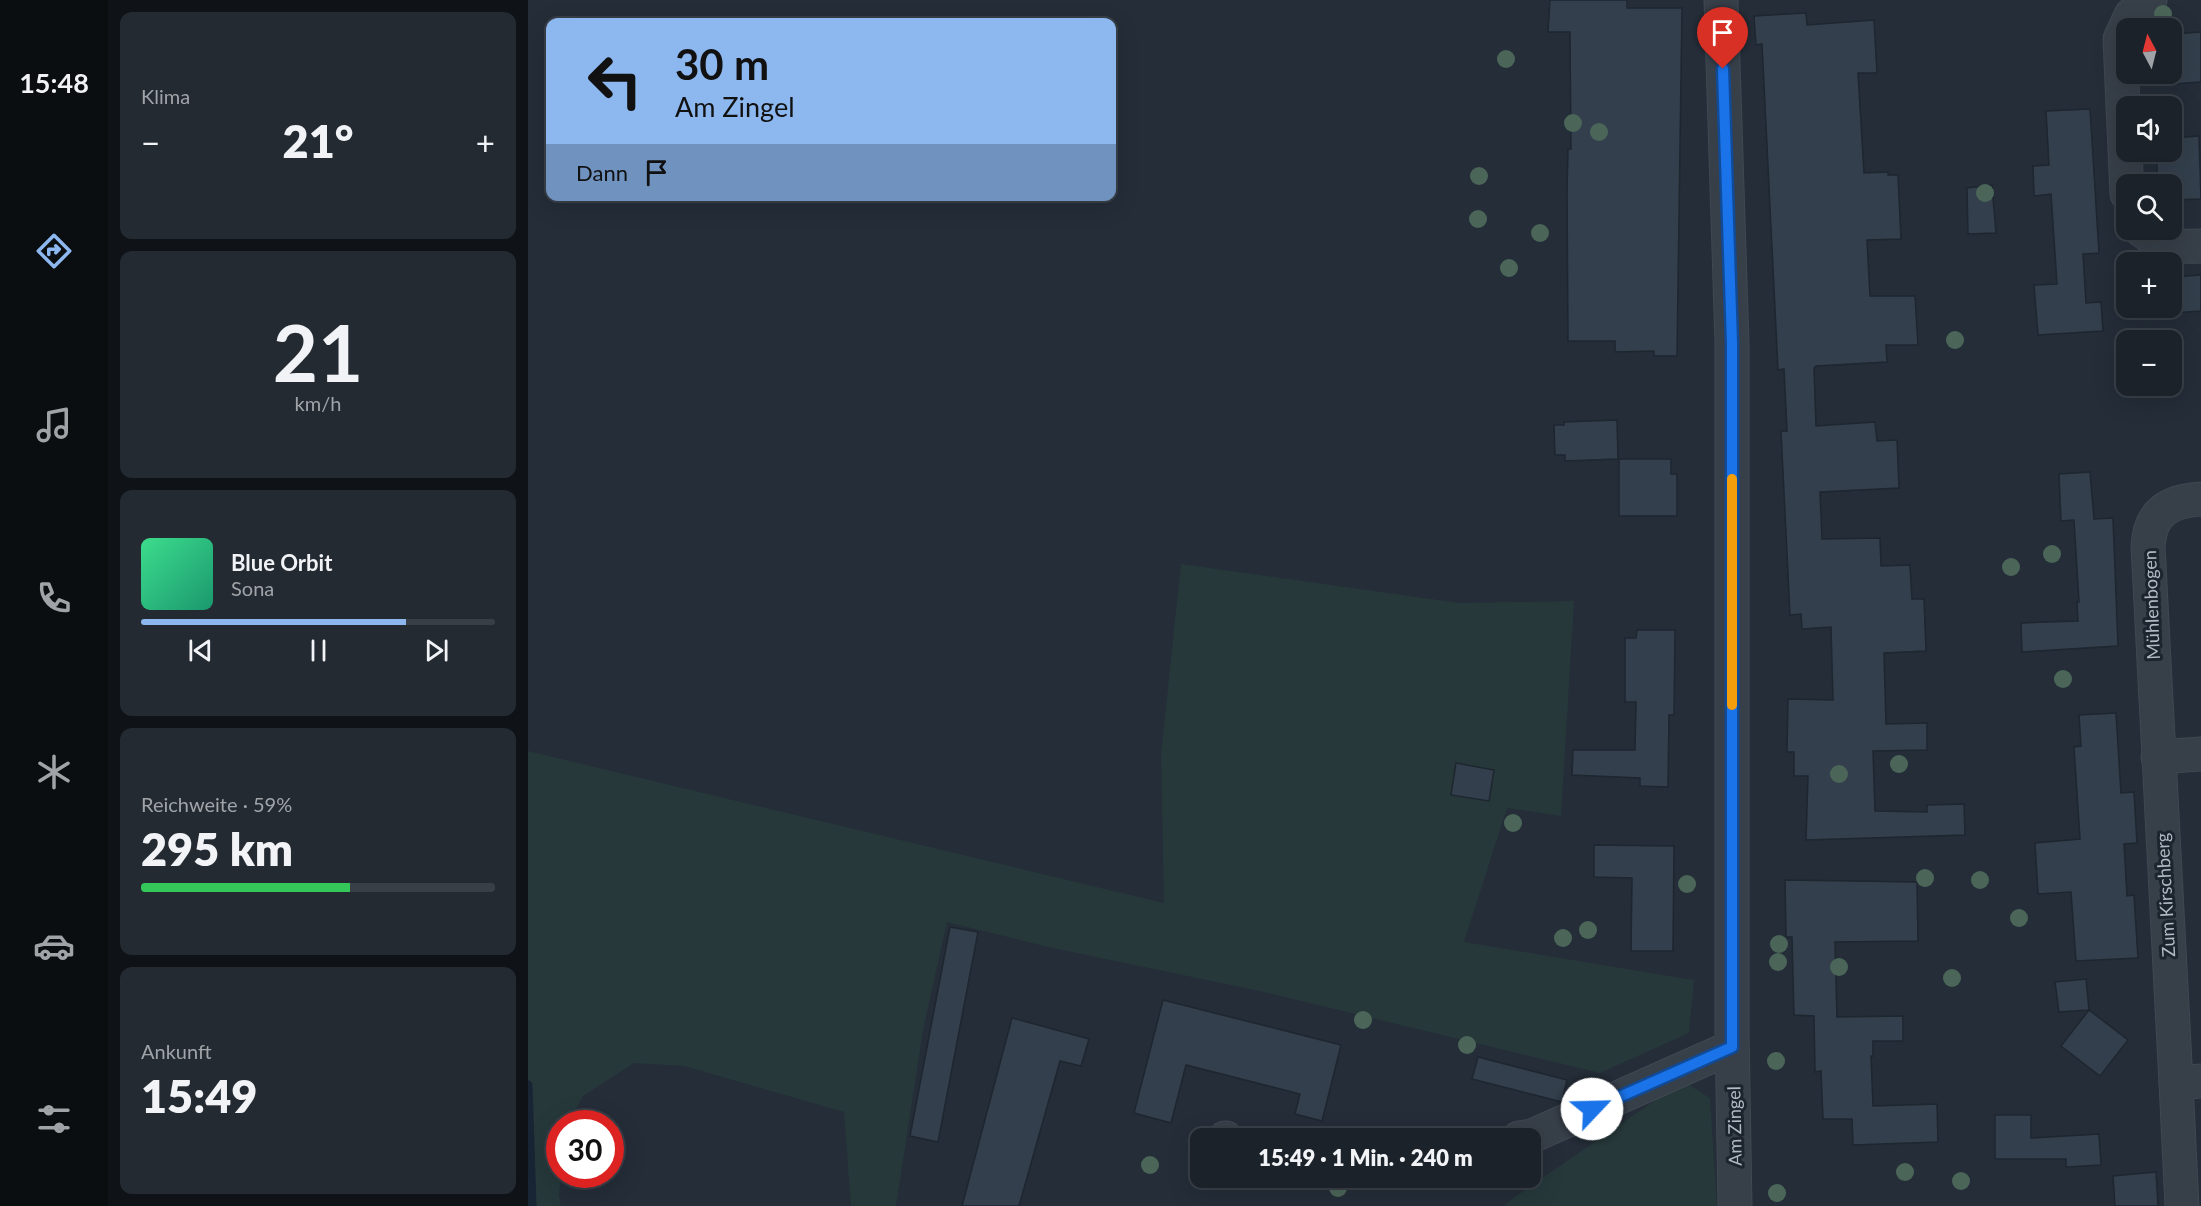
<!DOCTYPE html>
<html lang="de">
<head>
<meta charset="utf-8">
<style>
	body { margin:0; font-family:Lato,sans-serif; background:#242a32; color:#f1f3f6; height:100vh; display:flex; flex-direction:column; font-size:22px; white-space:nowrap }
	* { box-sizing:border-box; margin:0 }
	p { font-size:20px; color:#a0a4a8 }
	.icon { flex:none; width:33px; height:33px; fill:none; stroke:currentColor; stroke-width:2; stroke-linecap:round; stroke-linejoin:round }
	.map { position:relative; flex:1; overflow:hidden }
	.panel { display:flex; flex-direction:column; gap:12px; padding:12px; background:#0f1317; width:420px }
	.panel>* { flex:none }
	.hud { position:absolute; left:18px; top:18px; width:570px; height:183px; border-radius:12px; box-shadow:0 6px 24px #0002,0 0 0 2px #393f47; background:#8db7ef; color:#111; overflow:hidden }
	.needle { width:39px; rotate:353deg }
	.controls { position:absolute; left:1588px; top:18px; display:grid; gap:12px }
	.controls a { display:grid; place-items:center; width:66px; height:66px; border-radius:12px; background:#1b222a; box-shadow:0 6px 24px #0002,0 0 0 2px #393f47; font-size:30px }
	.speed { position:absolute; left:18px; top:1110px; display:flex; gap:12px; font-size:30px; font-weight:700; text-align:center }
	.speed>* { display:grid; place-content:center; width:78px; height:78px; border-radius:50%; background:#1b222a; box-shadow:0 6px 24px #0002,0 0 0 2px #393f47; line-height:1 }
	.speed .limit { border:9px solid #d22; background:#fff; color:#111 }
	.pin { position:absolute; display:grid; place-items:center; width:51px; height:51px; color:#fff; margin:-62px -26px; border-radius:50% 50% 50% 0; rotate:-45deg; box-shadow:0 0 6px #0007 }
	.pin .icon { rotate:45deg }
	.me { position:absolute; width:66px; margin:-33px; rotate:66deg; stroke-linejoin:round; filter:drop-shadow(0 0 4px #0008) }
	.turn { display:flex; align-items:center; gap:21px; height:126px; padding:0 30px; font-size:27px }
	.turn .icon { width:78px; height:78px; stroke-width:2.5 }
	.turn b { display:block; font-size:42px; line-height:51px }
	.then { display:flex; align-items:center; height:57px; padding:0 30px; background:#0003; gap:12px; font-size:22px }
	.big { font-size:45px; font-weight:800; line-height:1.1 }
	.panel .widget { flex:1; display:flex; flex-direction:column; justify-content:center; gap:9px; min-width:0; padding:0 21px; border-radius:12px; background:#242a32 }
	.panel .dial { align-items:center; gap:0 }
	.dial b { font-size:78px; line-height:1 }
	.song { display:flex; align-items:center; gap:18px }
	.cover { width:72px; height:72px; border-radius:9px; background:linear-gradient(135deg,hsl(150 70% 55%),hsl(160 70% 35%)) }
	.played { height:6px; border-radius:3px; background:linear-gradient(90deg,#8db7ef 75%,#393f47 75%) }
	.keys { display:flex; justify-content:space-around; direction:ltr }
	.heat { display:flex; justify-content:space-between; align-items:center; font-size:33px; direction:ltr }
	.charge { height:9px; border-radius:4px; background:linear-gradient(90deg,#34c759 59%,#393f47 0) }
	.trip { position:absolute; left:662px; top:1128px; width:351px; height:60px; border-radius:12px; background:#1b222a; box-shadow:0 6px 24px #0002,0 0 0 2px #393f47; font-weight:800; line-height:60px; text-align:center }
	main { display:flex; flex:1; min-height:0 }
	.menu { display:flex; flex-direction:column; width:108px; justify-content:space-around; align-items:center; background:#0b0e11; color:#a0a4a8 }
	.menu .icon { width:42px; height:42px }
	.menu .current { color:#8db7ef }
	.menu b { font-size:27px; color:#f1f3f6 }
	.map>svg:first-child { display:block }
	.green { fill:#26383a }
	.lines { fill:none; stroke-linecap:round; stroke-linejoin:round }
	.stream { stroke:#182535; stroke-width:9 }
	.building { fill:#333f4c; stroke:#1e2630; stroke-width:1.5 }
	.minor-casing { stroke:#404852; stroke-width:35 }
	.minor { stroke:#373f49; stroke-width:33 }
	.tree { fill:#4b6658 }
	.route-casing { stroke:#114b97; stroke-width:15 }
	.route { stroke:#1a73e8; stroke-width:10 }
	.slow { stroke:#f59e0b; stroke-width:10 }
	.labels { text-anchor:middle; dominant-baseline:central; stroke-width:6; stroke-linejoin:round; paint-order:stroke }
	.street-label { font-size:18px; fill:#b2bac5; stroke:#1c242e }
</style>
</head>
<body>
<main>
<nav class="menu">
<b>15:48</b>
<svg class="icon current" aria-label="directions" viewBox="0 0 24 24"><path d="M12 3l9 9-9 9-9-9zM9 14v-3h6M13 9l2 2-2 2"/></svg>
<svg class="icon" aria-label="music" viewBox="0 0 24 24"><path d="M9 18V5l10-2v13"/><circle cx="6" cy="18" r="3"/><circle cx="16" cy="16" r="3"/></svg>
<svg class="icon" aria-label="phone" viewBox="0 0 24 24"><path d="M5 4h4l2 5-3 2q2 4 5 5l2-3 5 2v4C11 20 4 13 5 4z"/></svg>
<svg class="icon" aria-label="climate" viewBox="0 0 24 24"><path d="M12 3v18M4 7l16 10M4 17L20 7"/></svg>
<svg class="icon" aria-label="car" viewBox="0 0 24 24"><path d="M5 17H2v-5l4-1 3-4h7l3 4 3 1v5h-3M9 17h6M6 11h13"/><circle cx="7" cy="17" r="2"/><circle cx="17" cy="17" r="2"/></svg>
<svg class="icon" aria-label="filters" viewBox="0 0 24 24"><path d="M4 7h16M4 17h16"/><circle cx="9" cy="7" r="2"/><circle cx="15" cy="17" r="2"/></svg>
</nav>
<section class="panel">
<div class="widget"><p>Klima</p>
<div class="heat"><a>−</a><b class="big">21°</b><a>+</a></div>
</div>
<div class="widget dial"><b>21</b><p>km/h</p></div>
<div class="widget">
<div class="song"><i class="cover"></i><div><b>Blue Orbit</b><p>Sona</p></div></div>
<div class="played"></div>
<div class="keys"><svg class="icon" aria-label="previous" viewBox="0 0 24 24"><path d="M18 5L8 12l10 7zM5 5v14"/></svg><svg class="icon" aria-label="pause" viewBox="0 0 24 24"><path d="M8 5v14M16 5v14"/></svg><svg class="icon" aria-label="next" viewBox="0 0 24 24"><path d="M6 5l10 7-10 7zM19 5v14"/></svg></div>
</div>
<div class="widget"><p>Reichweite · 59%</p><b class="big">295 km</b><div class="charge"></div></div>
<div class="widget"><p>Ankunft</p><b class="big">15:49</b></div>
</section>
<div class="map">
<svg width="1673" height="1206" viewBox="0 0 1673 1206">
	<rect width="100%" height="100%" fill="#242d38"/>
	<!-- green -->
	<g class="green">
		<polygon points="653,564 932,603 1046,601 1033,816 979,808 936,942 1166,980 1161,1033 1072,1073 736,992 520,947 419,922 395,1030 368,1206 323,1206 316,1112 156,1066 106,1063 55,1096 41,1123 32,1124 33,1175 31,1195 33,1206 0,1206 0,751 636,903 633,754"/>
		<polygon points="1155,1081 1182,1098 1189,1206 977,1206 977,1204"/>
	</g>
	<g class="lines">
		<!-- stream -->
		<polyline class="stream" points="0,1085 4,1206"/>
	</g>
	<!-- building -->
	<g class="building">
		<polygon points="1022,0 1099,0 1099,8 1154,8 1149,356 1126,356 1126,351 1087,352 1087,341 1040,341 1039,192 1040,149 1043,149 1042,32 1020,32"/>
		<polygon points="1278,13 1279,25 1346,20 1349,73 1330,73 1336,173 1360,172 1360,175 1370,175 1373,239 1339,240 1342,296 1387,296 1390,345 1358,345 1359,362 1288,366 1286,368 1288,426 1347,422 1349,441 1369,440 1371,488 1292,492 1294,539 1352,538 1353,566 1382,565 1384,599 1396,599 1398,651 1356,653 1358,724 1399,723 1399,750 1345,751 1347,811 1399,812 1399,805 1436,804 1437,835 1278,840 1280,776 1266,776 1266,752 1259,752 1260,699 1305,700 1303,627 1274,629 1273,614 1262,615 1253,431 1259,431 1256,369 1250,370 1234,44 1228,45 1226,16"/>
		<polygon points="1673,32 1673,82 1644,84 1644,34"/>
		<polygon points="1562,109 1571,253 1555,254 1558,303 1573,302 1575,331 1510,335 1506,285 1529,284 1523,194 1506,196 1505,166 1521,165 1518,111"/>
		<polygon points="1671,136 1673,199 1644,200 1644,184 1630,184 1628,152 1644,152 1644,138"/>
		<polygon points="1464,185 1468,233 1440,234 1439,188"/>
		<polygon points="1673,275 1673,311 1644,313 1644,277"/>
		<polygon points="1089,420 1090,459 1037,461 1037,455 1027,455 1026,425 1036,425 1036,422"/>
		<polygon points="1091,459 1143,459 1143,474 1149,474 1149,516 1091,516"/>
		<polygon points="1562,472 1566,519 1585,518 1590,646 1494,652 1493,623 1550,621 1549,602 1551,602 1546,520 1533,521 1531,474"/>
		<polygon points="1109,630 1147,630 1146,715 1141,715 1140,787 1112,786 1112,778 1044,775 1045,750 1107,750 1108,702 1097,702 1097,638 1108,638"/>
		<polygon points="1588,713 1593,793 1606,792 1609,843 1596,844 1599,896 1606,895 1610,958 1548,961 1543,892 1510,894 1507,843 1552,839 1546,747 1553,746 1551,715"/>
		<polygon points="928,763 966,770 961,801 923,795"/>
		<polygon points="1066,845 1146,846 1145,951 1103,951 1104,878 1066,877"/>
		<polygon points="1257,880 1389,882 1390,941 1307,942 1309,1017 1375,1016 1375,1041 1345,1041 1345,1056 1343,1056 1345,1106 1409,1104 1410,1142 1325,1145 1324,1119 1295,1119 1293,1071 1287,1072 1286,1016 1266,1015 1264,937 1258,937"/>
		<polygon points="422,927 450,932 410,1142 382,1136"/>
		<polygon points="1558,979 1561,1010 1531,1012 1527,982"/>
		<polygon points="635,1000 813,1045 794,1121 767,1114 772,1094 658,1065 643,1123 606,1113"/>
		<polygon points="1561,1010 1600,1040 1572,1076 1533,1046"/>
		<polygon points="484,1018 561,1039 553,1066 532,1061 491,1206 434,1206"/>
		<polygon points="950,1057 1039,1080 1034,1102 944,1079"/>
		<polygon points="1467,1115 1503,1115 1503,1138 1571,1134 1573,1165 1538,1167 1538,1159 1467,1159"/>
		<polygon points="1628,1172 1630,1206 1587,1206 1585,1176"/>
	</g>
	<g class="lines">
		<!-- minor casing -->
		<g class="minor-casing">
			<g id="minor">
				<polyline points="1193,0 1204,343 1204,1030 1207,1206"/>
				<polyline points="1599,194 1592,39 1603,15 1622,0"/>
				<path d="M1613,230C1634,247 1647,247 1673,246"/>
				<path d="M1673,499C1641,501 1622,512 1620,546L1648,1083L1673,1081"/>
				<polyline points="1630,757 1673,754"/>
				<polyline points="1648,1083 1654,1206"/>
				<polyline points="697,1138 698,1138"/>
				<polyline points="991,1138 1004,1136 1204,1047"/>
			</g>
		</g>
		<!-- minor -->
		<use href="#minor" class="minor"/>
	</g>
	<!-- trees -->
	<g class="tree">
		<circle cx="1635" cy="14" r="9"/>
		<circle cx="978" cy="59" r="9"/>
		<circle cx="1045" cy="123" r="9"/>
		<circle cx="1071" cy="132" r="9"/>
		<circle cx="951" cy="176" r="9"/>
		<circle cx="1457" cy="193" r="9"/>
		<circle cx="950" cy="219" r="9"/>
		<circle cx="1012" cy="233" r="9"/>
		<circle cx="981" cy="268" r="9"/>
		<circle cx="1427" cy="340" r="9"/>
		<circle cx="1524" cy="554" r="9"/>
		<circle cx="1483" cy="567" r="9"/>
		<circle cx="1535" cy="679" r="9"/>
		<circle cx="1371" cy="764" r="9"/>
		<circle cx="1311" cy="774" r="9"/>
		<circle cx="985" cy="823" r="9"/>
		<circle cx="1397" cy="878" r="9"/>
		<circle cx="1452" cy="880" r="9"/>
		<circle cx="1159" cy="884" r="9"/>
		<circle cx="1491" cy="918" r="9"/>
		<circle cx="1060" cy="930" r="9"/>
		<circle cx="1035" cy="938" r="9"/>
		<circle cx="1251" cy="944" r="9"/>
		<circle cx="1250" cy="962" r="9"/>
		<circle cx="1311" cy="967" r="9"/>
		<circle cx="1424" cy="978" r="9"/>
		<circle cx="835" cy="1020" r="9"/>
		<circle cx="939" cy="1045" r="9"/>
		<circle cx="1248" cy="1061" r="9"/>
		<circle cx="622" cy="1165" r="9"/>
		<circle cx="1377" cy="1172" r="9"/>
		<circle cx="1433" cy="1181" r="9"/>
		<circle cx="810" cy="1188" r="9"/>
		<circle cx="1249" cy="1193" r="9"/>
	</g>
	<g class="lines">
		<!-- route casing -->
		<g class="route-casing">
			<polyline id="route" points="1064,1109 1204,1047 1204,343 1195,69"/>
		</g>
		<!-- route -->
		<use href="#route" class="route"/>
		<!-- slow -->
		<polyline class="slow" points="1204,479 1204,705"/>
	</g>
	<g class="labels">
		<!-- street labels -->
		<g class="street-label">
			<text transform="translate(1623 605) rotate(-92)">Mühlenbogen</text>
			<text transform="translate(1637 895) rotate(-93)">Zum Kirschberg</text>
			<text transform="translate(1206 1126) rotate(-91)">Am Zingel</text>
		</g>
	</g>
</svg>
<div class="controls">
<a><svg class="needle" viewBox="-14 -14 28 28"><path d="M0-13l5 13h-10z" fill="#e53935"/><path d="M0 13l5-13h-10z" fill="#a0a4a8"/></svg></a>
<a><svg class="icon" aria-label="sound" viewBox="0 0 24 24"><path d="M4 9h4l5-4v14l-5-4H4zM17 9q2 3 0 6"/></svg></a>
<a><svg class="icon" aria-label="search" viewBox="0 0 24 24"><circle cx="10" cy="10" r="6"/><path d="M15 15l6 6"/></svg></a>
<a>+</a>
<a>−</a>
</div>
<div class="speed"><div class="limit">30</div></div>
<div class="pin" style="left:1195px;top:69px;background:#d93025"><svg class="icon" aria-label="arrive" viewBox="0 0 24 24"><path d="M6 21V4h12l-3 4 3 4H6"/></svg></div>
<svg class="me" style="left:1064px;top:1109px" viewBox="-20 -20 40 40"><circle r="19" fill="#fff"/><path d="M0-13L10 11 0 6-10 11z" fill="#1a73e8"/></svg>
<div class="trip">15:49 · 1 Min. · 240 m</div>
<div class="hud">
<div class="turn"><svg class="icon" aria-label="left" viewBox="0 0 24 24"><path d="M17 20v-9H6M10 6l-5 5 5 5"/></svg><div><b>30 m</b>Am Zingel</div></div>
<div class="then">Dann<svg class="icon" aria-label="arrive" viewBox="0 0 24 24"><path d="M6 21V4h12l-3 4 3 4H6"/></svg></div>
</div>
</div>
</main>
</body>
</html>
